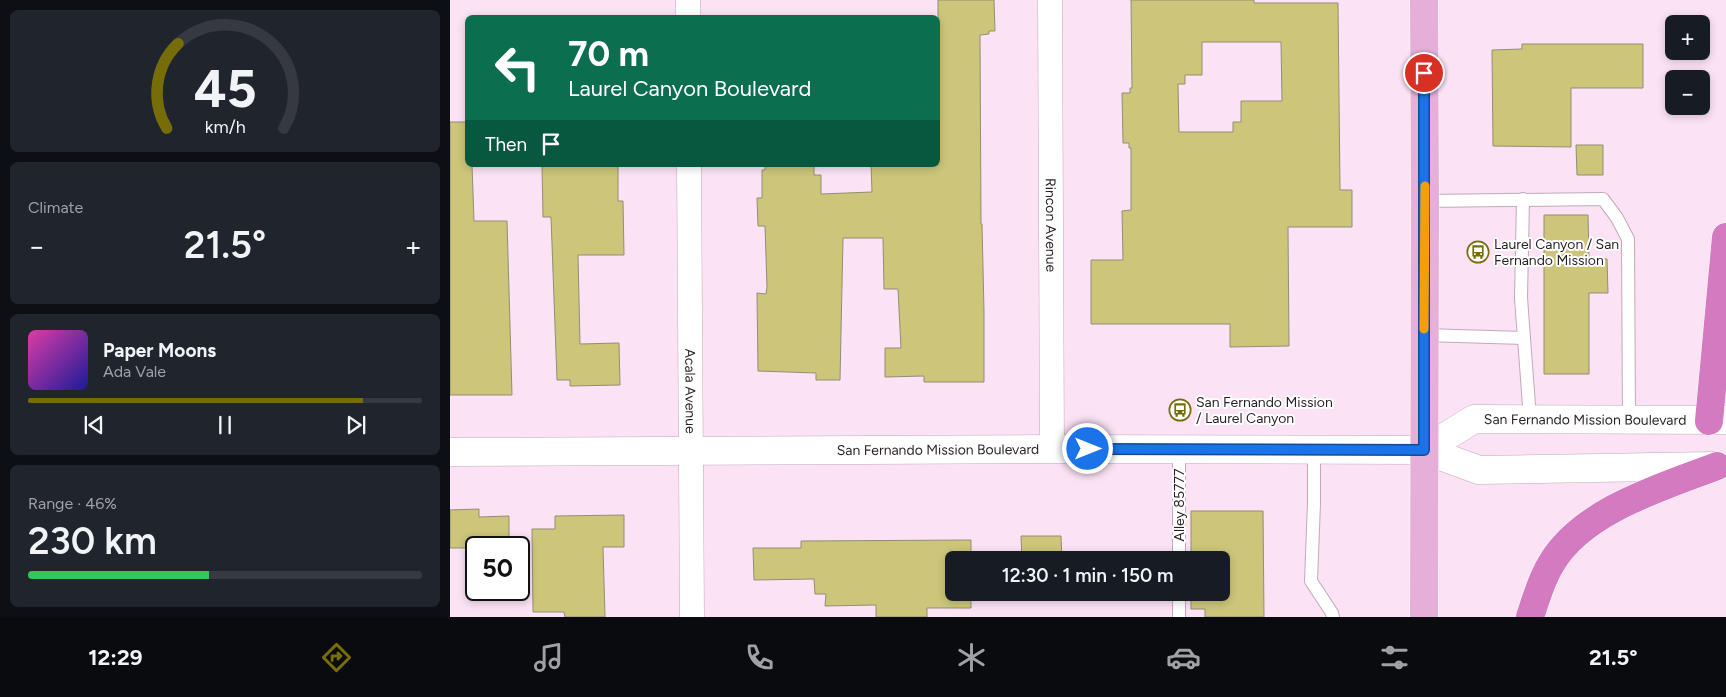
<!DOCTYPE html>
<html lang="en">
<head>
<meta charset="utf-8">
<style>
	body { margin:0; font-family:Figtree,sans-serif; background:#20242c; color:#f1f3f6; height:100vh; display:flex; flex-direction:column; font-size:19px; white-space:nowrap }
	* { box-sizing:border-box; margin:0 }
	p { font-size:16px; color:#9ea1a6 }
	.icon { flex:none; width:28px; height:28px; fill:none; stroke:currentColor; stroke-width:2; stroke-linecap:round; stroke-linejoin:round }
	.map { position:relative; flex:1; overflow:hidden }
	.side { display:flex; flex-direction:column; gap:10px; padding:10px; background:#0d0f14; width:450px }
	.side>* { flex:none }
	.guide { position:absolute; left:15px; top:15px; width:475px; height:152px; border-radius:8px; box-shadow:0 2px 8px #0003; background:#0b6e4f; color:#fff; overflow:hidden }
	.tools { position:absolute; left:1215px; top:15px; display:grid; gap:10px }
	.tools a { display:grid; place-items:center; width:45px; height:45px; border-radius:8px; background:#171b24; box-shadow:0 2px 8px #0003; font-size:25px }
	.speed { position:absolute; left:15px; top:536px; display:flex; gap:10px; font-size:25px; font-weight:700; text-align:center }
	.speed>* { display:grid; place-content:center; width:65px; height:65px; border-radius:50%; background:#171b24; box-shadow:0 2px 8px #0003; line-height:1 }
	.speed .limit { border:2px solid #111; border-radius:8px; background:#fff; color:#111 }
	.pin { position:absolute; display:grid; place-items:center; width:42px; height:42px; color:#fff; margin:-21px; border:2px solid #fff; border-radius:50%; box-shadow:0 1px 5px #0007 }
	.me { position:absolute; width:55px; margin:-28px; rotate:90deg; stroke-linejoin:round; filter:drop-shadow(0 0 4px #0008) }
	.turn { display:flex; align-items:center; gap:18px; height:105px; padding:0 20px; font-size:22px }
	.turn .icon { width:65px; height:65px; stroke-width:2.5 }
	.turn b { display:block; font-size:35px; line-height:42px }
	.then { display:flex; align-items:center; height:48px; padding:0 20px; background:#0003; gap:10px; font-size:19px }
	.big { font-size:38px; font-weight:600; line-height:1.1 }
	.side .widget { flex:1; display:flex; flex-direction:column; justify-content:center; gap:8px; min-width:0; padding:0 18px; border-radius:8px; background:#20242c }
	.side .dial { align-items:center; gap:0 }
	.dial svg { height:130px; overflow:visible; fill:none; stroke:#363941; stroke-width:7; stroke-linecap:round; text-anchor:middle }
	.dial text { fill:#f1f3f6; stroke:none }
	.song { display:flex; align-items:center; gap:15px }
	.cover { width:60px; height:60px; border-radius:8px; background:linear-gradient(135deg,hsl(320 70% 55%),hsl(240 70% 35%)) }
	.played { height:5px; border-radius:2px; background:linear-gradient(90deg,#766d09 85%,#363941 85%) }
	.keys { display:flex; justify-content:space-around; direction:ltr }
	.heat { display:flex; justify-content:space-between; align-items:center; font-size:28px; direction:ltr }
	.charge { height:8px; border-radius:4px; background:linear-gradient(90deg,#34c759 46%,#363941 0) }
	.trip { position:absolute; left:495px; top:551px; width:285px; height:50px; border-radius:8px; background:#171b24; box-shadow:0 2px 8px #0003; font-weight:600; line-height:50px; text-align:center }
	.menu { display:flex; height:80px; justify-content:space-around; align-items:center; background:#090b0e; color:#9ea1a6 }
	.menu .icon { width:35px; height:35px }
	.menu .selected { color:#766d09 }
	.menu b { font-size:22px; color:#f1f3f6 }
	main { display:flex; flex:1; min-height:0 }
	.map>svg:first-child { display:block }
	.building { fill:#ccc57a; stroke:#918f76; fill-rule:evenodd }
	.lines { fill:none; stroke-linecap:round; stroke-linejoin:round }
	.lane-casing { stroke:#c1a9ba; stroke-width:14 }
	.street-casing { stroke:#c1a9ba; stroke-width:25 }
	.secondary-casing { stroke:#c1a9ba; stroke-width:29 }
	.primary-casing { stroke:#fff; stroke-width:29 }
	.highway-casing { stroke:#fff; stroke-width:29 }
	.lane { stroke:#fff; stroke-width:12 }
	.street { stroke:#fff; stroke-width:24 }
	.secondary { stroke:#fff; stroke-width:28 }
	.primary { stroke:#e5afd9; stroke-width:28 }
	.highway { stroke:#d47ac0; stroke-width:28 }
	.route-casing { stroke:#114b97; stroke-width:12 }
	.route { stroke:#1a73e8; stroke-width:9 }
	.slow { stroke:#f59e0b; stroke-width:9 }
	.labels { text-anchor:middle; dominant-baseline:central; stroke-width:4; stroke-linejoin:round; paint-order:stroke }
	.street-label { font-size:14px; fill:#281f25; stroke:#fff }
	.poi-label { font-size:14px; fill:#281f25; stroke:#fff; text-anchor:start }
</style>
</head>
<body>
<main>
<section class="side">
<div class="widget dial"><svg viewBox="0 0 100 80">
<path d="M14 69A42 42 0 1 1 86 69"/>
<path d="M14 69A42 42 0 0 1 21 17" stroke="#766d09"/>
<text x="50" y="56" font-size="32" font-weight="700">45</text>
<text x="50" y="72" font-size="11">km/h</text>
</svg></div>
<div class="widget"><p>Climate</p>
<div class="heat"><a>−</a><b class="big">21.5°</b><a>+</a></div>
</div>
<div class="widget">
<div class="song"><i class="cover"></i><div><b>Paper Moons</b><p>Ada Vale</p></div></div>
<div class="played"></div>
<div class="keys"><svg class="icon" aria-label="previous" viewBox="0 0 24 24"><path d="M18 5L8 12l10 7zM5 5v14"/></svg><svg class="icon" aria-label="pause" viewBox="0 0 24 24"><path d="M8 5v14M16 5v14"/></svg><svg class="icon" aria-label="next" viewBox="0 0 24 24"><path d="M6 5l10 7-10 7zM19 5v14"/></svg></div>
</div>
<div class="widget"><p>Range · 46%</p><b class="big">230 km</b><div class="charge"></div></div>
</section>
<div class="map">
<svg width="1276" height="617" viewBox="0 0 1276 617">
	<rect width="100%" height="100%" fill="#fbe2f4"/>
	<!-- building -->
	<g class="building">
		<polygon points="488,0 544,0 545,31 539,31 539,34 530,35 531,224 532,224 534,312 534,382 474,382 474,376 435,377 435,348 451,348 448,289 434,289 433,238 393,238 390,380 366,380 366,373 308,371 307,293 316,294 317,287 315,226 308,226 307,198 312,198 312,170 315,170 315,165 361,165 364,166 364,175 371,175 371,194 422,192 421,165 488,165"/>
		<path d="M681,0H804V3H888L890,190H902V227H838L839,346L780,347V324H641V260H673L672,211L681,210V148H679V143H673L672,93H680V88H682ZM752,42H831L832,101H791V122H783V132H729L728,84H735V75H752Z"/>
		<polygon points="1072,44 1193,44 1193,88 1121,88 1121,147 1043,146 1042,50 1072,49"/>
		<polygon points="0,122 18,122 18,165 22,165 24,221 57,221 62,395 0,395"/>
		<polygon points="1126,145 1153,145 1153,175 1127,175"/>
		<polygon points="92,165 168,165 168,201 173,201 174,255 128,255 130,344 169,343 170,385 120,386 120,380 107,380 101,217 93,217"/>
		<polygon points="1094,215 1138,215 1139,258 1157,259 1158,293 1139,293 1139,374 1094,374"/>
		<polygon points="29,509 29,517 59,516 59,548 0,548 0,510"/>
		<polygon points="741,511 813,511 814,617 755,617 755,609 741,609 741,592 771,592 771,560 741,560"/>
		<polygon points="174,515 174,547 153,547 155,617 115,617 114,612 83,612 82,529 105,529 105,516"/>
		<polygon points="571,536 611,536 612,560 572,560"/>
		<polygon points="521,540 521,560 504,560 504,592 521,592 521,608 477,608 477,617 426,617 426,605 375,606 376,594 365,594 364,579 304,580 303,548 351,548 351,541"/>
	</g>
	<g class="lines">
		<!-- lane casing -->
		<g class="lane-casing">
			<g id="lane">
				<polyline points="1073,199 1071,298 1080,419"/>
				<polyline points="975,201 1153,199 1167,218 1178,239 1179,420"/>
				<polyline points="974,335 1074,338"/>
				<polyline points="864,450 864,503 861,581 882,613 883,617"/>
				<polyline points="729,560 729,450"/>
				<polyline points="729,617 729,592"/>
			</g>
		</g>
		<!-- street casing -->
		<g class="street-casing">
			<g id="street">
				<polyline points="238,0 238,18"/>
				<path id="s1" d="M600,0L602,449"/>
				<path id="s2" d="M239,165L242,617"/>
			</g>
		</g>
		<!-- secondary casing -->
		<g class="secondary-casing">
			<g id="secondary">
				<path id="s3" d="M974,450L1024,419L1276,420"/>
				<path id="s4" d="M0,452L602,449L974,450L1029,470L1263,466"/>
			</g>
		</g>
		<!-- primary casing -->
		<g class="primary-casing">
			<polyline id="primary" points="974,0 975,201 974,617"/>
		</g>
		<!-- highway casing -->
		<g class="highway-casing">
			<g id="highway">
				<polyline points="1259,421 1276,237"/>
				<path d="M1080,617C1086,599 1091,580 1101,564C1132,510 1213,487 1267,466"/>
			</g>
		</g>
		<!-- lane -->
		<use href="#lane" class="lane"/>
		<!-- street -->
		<use href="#street" class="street"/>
		<!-- secondary -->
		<use href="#secondary" class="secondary"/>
		<!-- primary -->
		<use href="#primary" class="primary"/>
		<!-- highway -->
		<use href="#highway" class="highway"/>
	</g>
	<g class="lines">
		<!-- route casing -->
		<g class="route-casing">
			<polyline id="route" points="638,449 974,450 974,73"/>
		</g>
		<!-- route -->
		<use href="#route" class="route"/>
		<!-- slow -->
		<polyline class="slow" points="974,329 975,186"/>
	</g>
	<!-- icons -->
	<defs>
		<g id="bus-ring" transform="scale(1.125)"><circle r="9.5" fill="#fff" stroke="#766d09" stroke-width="1.5"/><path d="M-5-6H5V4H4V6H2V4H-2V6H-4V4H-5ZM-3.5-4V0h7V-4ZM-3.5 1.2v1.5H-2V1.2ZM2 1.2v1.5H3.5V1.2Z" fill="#766d09"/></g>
	</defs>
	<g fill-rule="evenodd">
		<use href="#bus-ring" x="1028" y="252"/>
		<use href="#bus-ring" x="730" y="410"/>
	</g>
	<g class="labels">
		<!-- street labels -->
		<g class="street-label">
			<text stroke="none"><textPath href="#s1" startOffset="225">Rincon Avenue</textPath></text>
			<text stroke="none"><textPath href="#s2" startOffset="226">Acala Avenue</textPath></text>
			<text stroke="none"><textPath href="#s3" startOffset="170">San Fernando Mission Boulevard</textPath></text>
			<text stroke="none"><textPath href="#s4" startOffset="488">San Fernando Mission Boulevard</textPath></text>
			<text transform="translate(729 505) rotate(-90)">Alley 85777</text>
		</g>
		<!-- poi labels -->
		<g class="poi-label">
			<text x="1044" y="244">Laurel Canyon / San<tspan x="1044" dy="16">Fernando Mission</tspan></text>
			<text x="746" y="402">San Fernando Mission<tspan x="746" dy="16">/ Laurel Canyon</tspan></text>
		</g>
	</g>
</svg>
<div class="tools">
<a>+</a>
<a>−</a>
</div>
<div class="speed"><div class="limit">50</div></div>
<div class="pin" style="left:974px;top:73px;background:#d93025"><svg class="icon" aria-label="arrive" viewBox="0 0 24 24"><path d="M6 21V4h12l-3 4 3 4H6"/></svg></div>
<svg class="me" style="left:638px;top:449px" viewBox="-20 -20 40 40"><circle r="17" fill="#1a73e8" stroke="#fff" stroke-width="3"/><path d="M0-11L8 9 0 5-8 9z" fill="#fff"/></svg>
<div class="trip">12:30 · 1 min · 150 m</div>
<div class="guide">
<div class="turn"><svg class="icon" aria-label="left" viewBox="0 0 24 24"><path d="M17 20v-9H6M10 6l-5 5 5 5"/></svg><div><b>70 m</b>Laurel Canyon Boulevard</div></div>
<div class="then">Then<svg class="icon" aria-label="arrive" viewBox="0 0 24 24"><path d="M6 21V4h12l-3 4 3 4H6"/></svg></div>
</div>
</div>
</main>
<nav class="menu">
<b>12:29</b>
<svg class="icon selected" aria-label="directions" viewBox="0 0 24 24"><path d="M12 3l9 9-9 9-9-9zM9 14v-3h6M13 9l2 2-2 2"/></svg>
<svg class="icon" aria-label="music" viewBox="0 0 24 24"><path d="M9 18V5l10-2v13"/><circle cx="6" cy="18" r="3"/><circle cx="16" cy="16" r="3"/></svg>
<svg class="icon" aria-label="phone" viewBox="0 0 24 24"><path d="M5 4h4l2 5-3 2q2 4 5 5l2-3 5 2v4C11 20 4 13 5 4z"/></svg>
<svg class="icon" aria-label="climate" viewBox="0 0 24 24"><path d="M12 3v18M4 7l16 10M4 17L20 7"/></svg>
<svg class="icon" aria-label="car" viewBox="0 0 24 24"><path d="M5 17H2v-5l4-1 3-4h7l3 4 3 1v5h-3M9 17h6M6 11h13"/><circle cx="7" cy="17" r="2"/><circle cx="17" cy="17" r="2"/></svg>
<svg class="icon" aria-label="filters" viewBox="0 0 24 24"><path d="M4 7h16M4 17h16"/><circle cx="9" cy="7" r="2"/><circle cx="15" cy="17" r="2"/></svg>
<b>21.5°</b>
</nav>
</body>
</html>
